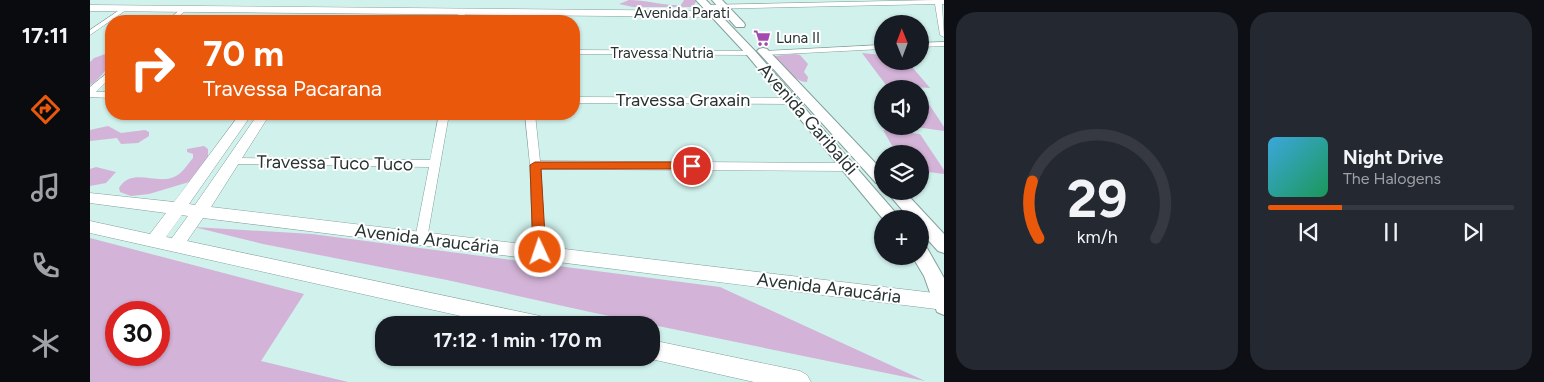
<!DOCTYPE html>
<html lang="pt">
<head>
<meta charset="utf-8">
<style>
	body { margin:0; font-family:Figtree,sans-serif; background:#242831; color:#f1f3f6; height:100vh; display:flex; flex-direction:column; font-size:19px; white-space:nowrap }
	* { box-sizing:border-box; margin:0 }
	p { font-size:16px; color:#9ea1a6 }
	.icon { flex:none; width:28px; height:28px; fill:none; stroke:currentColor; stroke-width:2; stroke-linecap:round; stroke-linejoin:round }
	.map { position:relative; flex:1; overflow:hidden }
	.panel { display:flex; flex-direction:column; gap:12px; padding:12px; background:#0d0f14; width:600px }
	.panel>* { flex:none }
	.hud { position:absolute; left:15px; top:15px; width:475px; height:105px; border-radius:20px; box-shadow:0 1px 4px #0004; background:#ea580c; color:#fff; overflow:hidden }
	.needle { width:32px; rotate:359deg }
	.fabs { position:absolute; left:784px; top:15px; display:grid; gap:10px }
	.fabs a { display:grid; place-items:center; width:55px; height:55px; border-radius:50%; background:#171b24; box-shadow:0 1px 4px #0004; font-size:25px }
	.speed { position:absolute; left:15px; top:301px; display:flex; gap:10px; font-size:25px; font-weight:700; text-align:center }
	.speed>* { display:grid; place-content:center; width:65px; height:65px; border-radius:50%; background:#171b24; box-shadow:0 1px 4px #0004; line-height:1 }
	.speed .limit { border:8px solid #d22; background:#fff; color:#111 }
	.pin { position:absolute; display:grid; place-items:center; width:42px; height:42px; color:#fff; margin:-21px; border:2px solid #fff; border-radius:50%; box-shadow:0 1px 5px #0007 }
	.me { position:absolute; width:55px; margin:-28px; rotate:357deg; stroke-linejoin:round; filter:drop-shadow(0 0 4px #0008) }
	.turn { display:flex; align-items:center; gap:18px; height:105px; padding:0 15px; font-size:22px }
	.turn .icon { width:65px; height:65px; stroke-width:2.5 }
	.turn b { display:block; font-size:35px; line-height:42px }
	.panel .tile { flex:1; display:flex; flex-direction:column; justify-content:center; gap:8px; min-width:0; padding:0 18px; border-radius:20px; background:#242831 }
	.panel .dial { align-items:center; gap:0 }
	.dial svg { height:130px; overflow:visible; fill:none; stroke:#363941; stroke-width:7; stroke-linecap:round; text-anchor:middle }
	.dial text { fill:#f1f3f6; stroke:none }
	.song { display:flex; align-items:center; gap:15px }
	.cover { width:60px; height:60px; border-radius:8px; background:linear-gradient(135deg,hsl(200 70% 55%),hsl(150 70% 35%)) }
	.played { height:5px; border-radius:2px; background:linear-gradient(90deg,#ea580c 30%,#363941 30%) }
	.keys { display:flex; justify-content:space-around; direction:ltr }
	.panel .tiles { flex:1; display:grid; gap:12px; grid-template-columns:repeat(2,1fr) }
	.trip { position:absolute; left:285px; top:316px; width:285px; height:50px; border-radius:20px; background:#171b24; box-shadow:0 1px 4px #0004; font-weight:700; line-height:50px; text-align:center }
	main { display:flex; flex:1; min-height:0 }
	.menu { display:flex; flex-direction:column; width:90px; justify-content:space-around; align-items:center; background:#090b0e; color:#9ea1a6 }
	.menu .icon { width:35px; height:35px }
	.menu .current { color:#ea580c }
	.menu b { font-size:22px; color:#f1f3f6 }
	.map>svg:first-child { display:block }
	.green { fill:#d3b3d7; fill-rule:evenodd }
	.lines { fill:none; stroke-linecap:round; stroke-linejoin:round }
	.minor-casing { stroke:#82a09b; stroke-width:1 }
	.tertiary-casing { stroke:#82a09b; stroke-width:1 }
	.secondary-casing { stroke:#82a09b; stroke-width:2 }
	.minor { fill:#fff; fill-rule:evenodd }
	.tertiary { fill:#fff; fill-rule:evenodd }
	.secondary { fill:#fff; fill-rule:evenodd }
	.route { fill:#ea580c; stroke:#983908 }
	.labels { text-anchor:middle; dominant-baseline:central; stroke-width:4; stroke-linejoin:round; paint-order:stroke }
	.far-street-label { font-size:15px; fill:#263331; stroke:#fff }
	.far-poi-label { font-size:15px; fill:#263331; stroke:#fff; text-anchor:start }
	.street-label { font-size:18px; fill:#263331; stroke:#fff }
</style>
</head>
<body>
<main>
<nav class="menu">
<b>17:11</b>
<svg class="icon current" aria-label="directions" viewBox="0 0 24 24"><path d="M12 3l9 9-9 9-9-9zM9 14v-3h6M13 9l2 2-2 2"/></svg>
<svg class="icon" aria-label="music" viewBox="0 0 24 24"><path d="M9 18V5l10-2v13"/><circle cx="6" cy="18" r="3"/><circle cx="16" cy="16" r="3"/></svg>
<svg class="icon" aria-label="phone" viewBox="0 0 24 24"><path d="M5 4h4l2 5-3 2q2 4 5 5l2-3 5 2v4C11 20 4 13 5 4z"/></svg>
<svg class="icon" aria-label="climate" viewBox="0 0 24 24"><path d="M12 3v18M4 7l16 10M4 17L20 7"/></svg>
</nav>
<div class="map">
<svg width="854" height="382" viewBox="0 0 854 382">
	<rect width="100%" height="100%" fill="#d1f1ec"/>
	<!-- green -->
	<g class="green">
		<path d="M539,0C556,0 574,6 591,5L594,0H605L606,2L602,7H543L529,4Z"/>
		<path d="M21,52V65C13,71 10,80 0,85V62L4,58Z"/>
		<polygon points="772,53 792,55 792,61 817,61 840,88 796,85"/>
		<path d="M705,54L710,55L718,64L714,72L718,77L717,82C703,82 694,64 684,56Z"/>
		<polygon points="831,92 854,127 854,131 819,126 830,126"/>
		<polygon points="18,126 31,133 55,130 59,132 59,136 48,143 31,144 27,138 0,141 0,130"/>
		<polygon points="793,130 830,134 854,170 854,174 830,171 830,154 807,154"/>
		<path d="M114,146L118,149V157L115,161L99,182L59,194L41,196L30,192L29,188C42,167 66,185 84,177C92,174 97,165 103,158V154L97,152V149Z"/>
		<polygon points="6,167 26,172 16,183 0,186 0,169"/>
		<polygon points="104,227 222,234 630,287 835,381 500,312 357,280 173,244"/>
		<path d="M0,238L214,294L171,361L258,382H0ZM26,312H69V355H26Z"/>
	</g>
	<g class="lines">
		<!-- minor casing -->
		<g class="minor-casing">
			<g id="minor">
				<polygon points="845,0 854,0 854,4 852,4 854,37 850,35 845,4 617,9 614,7 617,5"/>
				<polygon points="34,7 39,8 0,35 0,30"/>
				<polygon points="92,8 97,9 84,21 77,21"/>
				<polygon points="372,10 375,12 374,21 367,21 369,12"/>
				<polygon points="433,10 436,12 437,21 430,21 430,12"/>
				<polygon points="854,42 854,46 830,47 830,43"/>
				<polygon points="792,45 792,49 675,55 671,53 675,51"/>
				<polygon points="484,50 661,51 665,53 661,55 484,54"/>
				<polygon points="21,70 21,77 6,92 21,92 21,98 0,97 0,87"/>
				<polygon points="484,97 702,98 707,101 702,104 484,103"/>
				<polygon points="349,114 359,114 337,239 335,242 331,244 327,242 325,239 339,167 144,164 139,161 144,158 340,160"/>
				<polygon points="435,114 445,114 450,161 759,163 764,167 759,171 451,169 455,252 453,256 449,257 445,256 443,252 440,165"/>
			</g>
		</g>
		<!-- tertiary casing -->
		<g class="tertiary-casing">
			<g id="tertiary">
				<polygon points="0,5 624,11 629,14 624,17 0,11"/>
				<path d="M150,114H162L99,204L105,205L168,114H180L121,207L853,294L854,310L113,218L97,241L450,316L457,319L460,325H411L0,233V221L60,234L76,213L0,203V193L84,202ZM92,215L98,216L82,238L76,237Z"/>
				<polygon points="561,340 710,371 717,375 721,382 664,382 561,359 558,358 561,358"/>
			</g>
		</g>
		<!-- secondary casing -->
		<g class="secondary-casing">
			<g id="secondary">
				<polygon points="606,0 616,0 665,51 811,219 793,219 657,55"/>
				<polygon points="622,0 632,0 654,23 655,25 654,27 646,27"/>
				<polygon points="673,48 677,49 792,170 792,184 786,183 669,53 667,51 669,49"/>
				<polygon points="796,191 814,191 854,234 854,253 848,251 830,231 830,219 820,219"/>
				<polygon points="830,246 837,248 854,278 854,315 847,312 834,276 822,256 830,256"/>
			</g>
		</g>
		<!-- minor -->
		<use href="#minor" class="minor"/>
		<!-- tertiary -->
		<use href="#tertiary" class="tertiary"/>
		<!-- secondary -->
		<use href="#secondary" class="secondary"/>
	</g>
	<!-- route -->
	<polygon class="route" points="445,162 602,162 608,166 602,169 451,169 456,252 454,255 450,257 445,255 443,252 440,165"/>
	<!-- icons -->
	<defs>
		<g id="supermarket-bare" transform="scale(1.35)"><path d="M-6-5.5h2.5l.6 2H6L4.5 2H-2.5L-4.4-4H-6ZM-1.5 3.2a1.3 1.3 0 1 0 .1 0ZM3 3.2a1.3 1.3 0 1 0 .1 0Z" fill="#a347b1" stroke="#fff" stroke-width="2.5" paint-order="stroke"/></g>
	</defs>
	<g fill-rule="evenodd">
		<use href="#supermarket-bare" x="672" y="38"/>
	</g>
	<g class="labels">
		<!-- far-street labels -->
		<g class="far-street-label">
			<text x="592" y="13">Avenida Parati</text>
			<text x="572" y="53">Travessa Nutria</text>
		</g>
		<!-- far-poi labels -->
		<g class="far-poi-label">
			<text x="686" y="38">Luna II</text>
		</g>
		<!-- street labels -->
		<g class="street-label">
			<text x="593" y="100">Travessa Graxain</text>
			<text transform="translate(718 119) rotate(49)">Avenida Garibaldi</text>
			<text transform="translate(245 163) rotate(1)">Travessa Tuco Tuco</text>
			<text transform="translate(337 239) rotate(7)">Avenida Araucária</text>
			<text transform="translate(739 288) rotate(7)">Avenida Araucária</text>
		</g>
	</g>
</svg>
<div class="fabs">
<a><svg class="needle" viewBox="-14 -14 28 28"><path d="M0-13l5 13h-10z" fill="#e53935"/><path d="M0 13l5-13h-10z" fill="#9ea1a6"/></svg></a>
<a><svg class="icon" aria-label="sound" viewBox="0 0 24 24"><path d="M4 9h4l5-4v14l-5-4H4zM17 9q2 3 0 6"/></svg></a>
<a><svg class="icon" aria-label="layers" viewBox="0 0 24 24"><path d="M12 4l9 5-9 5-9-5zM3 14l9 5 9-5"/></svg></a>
<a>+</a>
</div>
<div class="speed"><div class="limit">30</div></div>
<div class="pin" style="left:602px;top:166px;background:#d93025"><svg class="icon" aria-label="arrive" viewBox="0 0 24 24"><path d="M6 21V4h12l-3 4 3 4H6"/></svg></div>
<svg class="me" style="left:450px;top:252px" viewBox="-20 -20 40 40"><circle r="17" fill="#ea580c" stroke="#fff" stroke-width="3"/><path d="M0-11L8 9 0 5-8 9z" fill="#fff"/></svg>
<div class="trip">17:12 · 1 min · 170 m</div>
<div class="hud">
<div class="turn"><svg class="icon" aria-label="right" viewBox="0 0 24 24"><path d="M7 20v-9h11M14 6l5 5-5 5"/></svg><div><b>70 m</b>Travessa Pacarana</div></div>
</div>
</div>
<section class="panel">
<div class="tiles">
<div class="tile dial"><svg viewBox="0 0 100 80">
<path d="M14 69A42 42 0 1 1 86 69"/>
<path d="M14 69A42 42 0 0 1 10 34" stroke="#ea580c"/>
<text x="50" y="56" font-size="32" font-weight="700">29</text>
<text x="50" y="72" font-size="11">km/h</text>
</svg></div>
<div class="tile">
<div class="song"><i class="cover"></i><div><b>Night Drive</b><p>The Halogens</p></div></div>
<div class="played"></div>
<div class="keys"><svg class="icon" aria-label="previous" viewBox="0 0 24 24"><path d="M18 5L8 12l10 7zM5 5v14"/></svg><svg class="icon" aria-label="pause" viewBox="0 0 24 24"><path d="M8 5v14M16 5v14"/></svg><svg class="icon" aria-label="next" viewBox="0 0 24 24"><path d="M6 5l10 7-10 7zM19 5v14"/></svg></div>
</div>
</div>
</section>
</main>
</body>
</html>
